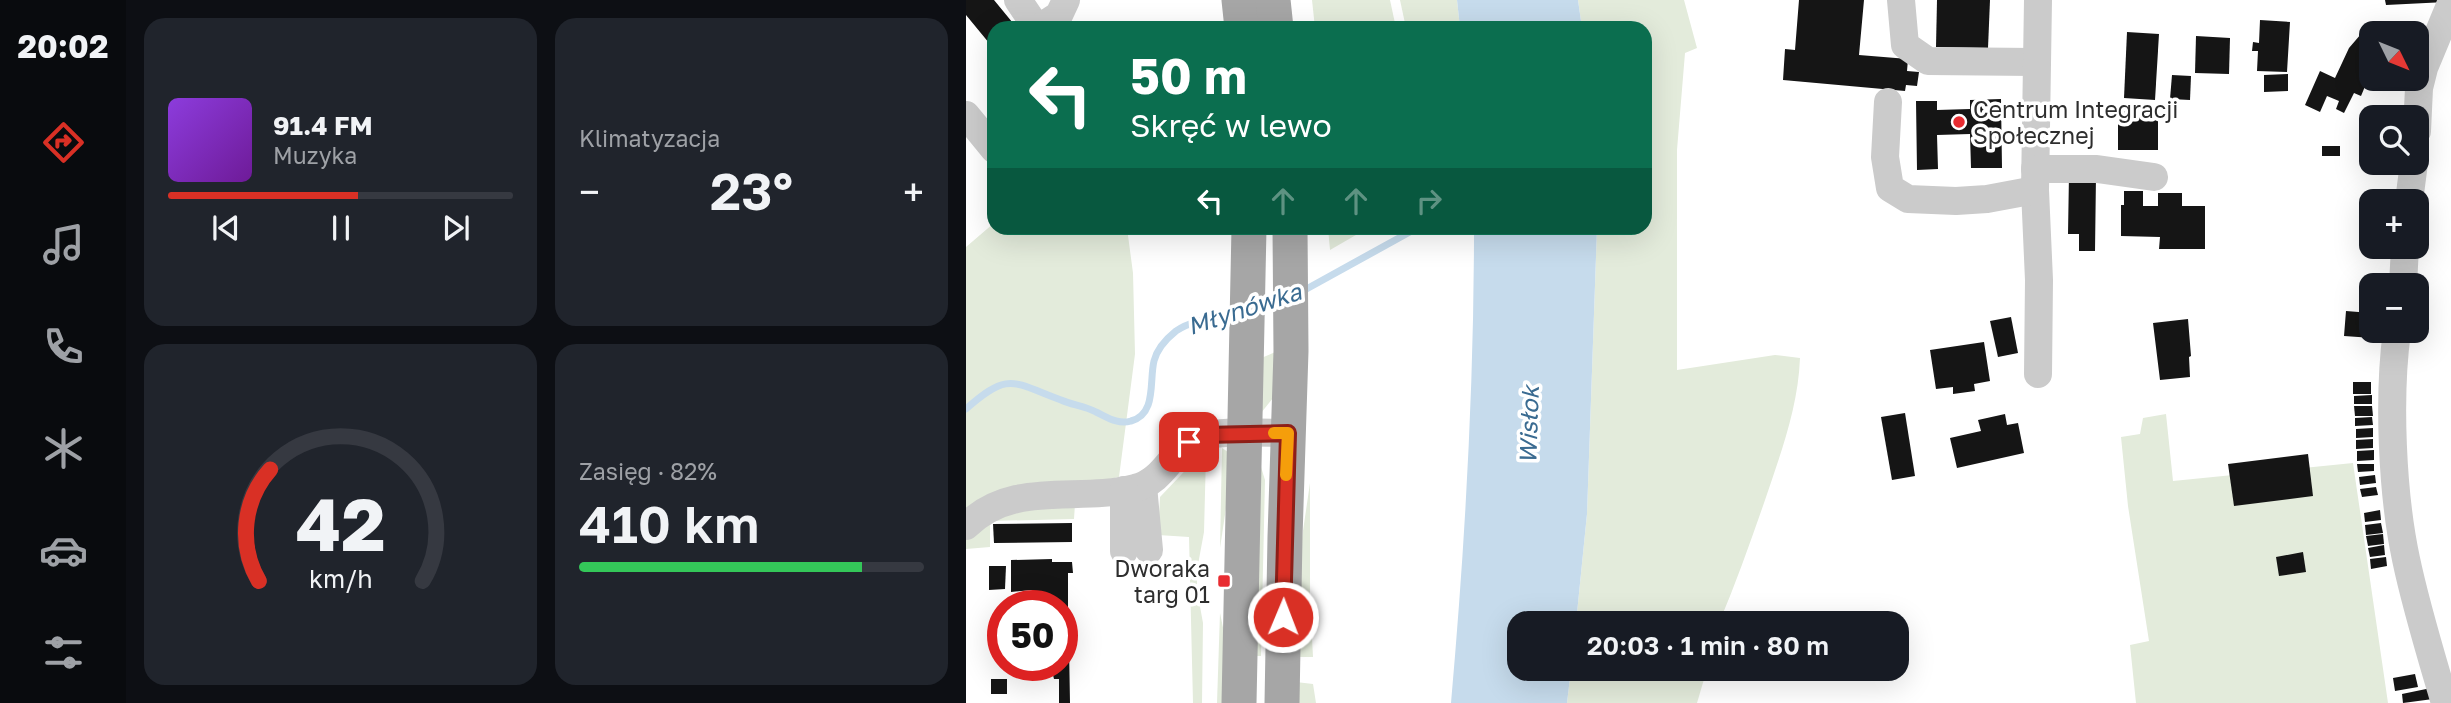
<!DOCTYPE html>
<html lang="pl">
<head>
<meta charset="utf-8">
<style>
	body { margin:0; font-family:"Golos Text",sans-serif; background:#20242c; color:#f1f3f6; height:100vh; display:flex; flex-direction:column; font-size:26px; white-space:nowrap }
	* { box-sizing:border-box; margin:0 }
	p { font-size:23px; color:#9ea1a6 }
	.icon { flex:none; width:38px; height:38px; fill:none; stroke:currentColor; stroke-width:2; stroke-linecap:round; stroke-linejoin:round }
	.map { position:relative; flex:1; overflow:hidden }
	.side { display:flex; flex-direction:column; gap:18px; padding:18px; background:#0d0f14; width:840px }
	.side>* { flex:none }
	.guide { position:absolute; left:21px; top:21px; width:665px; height:214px; border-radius:21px; box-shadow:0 7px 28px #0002; background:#0b6e4f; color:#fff; overflow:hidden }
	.needle { width:46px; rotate:133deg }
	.controls { position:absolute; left:1393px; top:21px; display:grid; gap:14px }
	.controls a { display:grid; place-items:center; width:70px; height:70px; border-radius:14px; background:#171b24; box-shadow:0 7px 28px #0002; font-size:35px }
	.speed { position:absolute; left:21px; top:590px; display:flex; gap:14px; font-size:35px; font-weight:700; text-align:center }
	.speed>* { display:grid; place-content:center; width:91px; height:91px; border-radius:50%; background:#171b24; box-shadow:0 7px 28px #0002; line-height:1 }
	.speed .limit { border:10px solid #d22; background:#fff; color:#111 }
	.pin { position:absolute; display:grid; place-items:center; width:60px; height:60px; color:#fff; margin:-30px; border-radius:14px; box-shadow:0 4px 10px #0006 }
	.me { position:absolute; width:77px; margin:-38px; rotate:1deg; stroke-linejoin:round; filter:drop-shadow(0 0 5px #0008) }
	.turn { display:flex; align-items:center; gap:24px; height:147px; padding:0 28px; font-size:32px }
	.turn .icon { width:91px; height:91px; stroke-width:2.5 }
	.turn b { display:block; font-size:49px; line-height:60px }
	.lanes { display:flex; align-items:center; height:66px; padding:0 28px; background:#0003; justify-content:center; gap:35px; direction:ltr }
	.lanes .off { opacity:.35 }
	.big { font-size:52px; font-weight:600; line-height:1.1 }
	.side .card { flex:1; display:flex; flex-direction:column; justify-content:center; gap:10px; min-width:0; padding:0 24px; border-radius:21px; background:#20242c }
	.side .dial { align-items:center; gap:0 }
	.dial svg { height:182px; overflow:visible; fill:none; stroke:#363941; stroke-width:7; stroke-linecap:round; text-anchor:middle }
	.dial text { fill:#f1f3f6; stroke:none }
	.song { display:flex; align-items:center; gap:21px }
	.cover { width:84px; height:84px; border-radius:10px; background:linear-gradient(135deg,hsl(270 70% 55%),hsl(280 70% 35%)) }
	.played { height:7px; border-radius:4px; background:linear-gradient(90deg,#d93025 55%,#363941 55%) }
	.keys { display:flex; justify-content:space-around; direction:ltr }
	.heat { display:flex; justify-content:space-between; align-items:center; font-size:38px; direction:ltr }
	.charge { height:10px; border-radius:5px; background:linear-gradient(90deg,#34c759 82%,#363941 0) }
	.side .tiles { flex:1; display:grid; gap:18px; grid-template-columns:repeat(2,1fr) }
	.trip { position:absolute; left:541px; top:611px; width:402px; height:70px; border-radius:21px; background:#171b24; box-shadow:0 7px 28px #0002; font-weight:600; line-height:70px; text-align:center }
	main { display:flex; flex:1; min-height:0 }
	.tabs { display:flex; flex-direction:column; width:126px; justify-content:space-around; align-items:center; background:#090b0e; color:#9ea1a6 }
	.tabs .icon { width:49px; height:49px }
	.tabs .active { color:#d93025 }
	.tabs b { font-size:32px; color:#f1f3f6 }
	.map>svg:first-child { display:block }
	.green { fill:#e3ebdb }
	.water { fill:#c6dbec }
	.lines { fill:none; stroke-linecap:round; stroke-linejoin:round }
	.stream { stroke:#c6dbec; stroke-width:7 }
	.building { fill:#151515 }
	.minor { stroke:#cbcbcb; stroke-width:28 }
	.major { stroke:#a6a6a6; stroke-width:35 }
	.route-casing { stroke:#8d1f18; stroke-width:18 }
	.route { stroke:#d93025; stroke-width:12 }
	.slow { stroke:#f59e0b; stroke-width:12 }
	.poi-dot { fill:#e82c31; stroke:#fff; stroke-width:2.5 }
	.labels { text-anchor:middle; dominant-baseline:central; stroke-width:7; stroke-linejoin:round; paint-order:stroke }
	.poi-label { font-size:23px; fill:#2e2e2e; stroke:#fff; text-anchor:start }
	.water-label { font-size:24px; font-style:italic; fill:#3a6b91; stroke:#fff }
</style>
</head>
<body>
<main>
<nav class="tabs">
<b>20:02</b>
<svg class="icon active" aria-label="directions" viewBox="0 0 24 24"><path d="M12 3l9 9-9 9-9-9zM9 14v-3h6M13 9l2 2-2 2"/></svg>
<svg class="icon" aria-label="music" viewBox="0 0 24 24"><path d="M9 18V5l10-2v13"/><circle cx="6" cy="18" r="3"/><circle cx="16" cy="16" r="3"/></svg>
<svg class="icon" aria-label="phone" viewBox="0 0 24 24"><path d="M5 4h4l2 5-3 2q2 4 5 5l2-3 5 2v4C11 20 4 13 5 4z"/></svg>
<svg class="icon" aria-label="climate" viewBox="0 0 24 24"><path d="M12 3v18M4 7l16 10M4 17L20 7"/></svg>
<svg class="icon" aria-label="car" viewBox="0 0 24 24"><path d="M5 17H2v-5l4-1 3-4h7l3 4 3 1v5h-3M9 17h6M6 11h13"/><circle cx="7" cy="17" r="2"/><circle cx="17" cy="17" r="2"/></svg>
<svg class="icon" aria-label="filters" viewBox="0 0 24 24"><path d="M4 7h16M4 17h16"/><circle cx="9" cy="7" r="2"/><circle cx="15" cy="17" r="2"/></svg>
</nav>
<section class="side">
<div class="tiles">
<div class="card">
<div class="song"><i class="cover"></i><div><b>91.4 FM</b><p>Muzyka</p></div></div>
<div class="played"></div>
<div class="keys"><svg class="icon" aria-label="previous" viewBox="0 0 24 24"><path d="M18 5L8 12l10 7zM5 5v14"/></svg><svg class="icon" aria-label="pause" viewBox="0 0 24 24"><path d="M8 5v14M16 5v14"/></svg><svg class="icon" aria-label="next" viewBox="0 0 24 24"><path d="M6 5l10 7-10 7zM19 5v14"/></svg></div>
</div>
<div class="card"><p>Klimatyzacja</p>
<div class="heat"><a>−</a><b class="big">23°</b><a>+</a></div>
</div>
<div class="card dial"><svg viewBox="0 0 100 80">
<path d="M14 69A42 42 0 1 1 86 69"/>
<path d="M14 69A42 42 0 0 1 19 20" stroke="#d93025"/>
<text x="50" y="56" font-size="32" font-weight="700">42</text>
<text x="50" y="72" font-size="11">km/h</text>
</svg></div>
<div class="card"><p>Zasięg · 82%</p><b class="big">410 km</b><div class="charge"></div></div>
</div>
</section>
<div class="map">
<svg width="1485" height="703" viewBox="0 0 1485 703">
	<rect width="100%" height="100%" fill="#fff"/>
	<!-- green -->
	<g class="green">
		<polygon points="346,0 424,0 430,28 349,28"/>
		<polygon points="434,0 491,0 494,28 440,28"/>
		<path d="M612,0H718L731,48L719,53L711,150V370L809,355L834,358C832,409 814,455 798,503C784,543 770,583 753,623H610L621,514L631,228H679V28H616Z"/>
		<polygon points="28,223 28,228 161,228 167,273 169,354 153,477 0,509 0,247"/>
		<polygon points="362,228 402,228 364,250"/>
		<polygon points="312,351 307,398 295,413 293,359"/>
		<polygon points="1200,414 1207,481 1387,463 1422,703 1170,703 1164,645 1183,641 1162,506 1155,437 1174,434 1177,418"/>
		<polygon points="256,448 262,452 266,468 254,548"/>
		<polygon points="235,454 240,455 238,532 231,570 231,590 237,623 236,703 227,703 223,537 192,535 194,497"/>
		<polygon points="295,467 299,480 295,656 287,656"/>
		<polygon points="344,483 344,599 347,657 330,657 332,565"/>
		<path d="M109,504L108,519L24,521V547L0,549V540C36,505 62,509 109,504Z"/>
		<polygon points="254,613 262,652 261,703 251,703"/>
		<polygon points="605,669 741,669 731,703 601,703"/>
		<polygon points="330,682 347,684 350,703 329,703"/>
	</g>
	<!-- water -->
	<g class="water">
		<polygon points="491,0 612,0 616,28 494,28"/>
		<path d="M508,228H631L621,514L610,623H553V668L605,669L601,703H485C499,545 508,386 508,228Z"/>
	</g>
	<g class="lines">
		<!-- stream -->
		<g class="stream">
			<polyline points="335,292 451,228"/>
			<path d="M0,409C43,371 46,382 95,400C106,405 119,406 130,412C141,417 152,425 165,421C191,414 183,381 188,361C191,349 200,339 210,331C225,320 252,317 271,313"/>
		</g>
	</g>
	<!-- building -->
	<g class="building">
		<polygon points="0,0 28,0 51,28 28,28 28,49 0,15"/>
		<polygon points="833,0 898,0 893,55 942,59 941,71 953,72 951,86 940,85 939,91 817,80 819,49 829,50"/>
		<polygon points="971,0 1024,0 1022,48 970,47"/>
		<polygon points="1419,0 1480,0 1480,2 1420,5"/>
		<polygon points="1294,20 1324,22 1321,72 1291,71 1292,51 1286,51 1287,42 1293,43"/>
		<polygon points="1401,27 1418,33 1405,33 1405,72 1395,96 1388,93 1378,113 1370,109 1373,101 1361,96 1354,112 1339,105 1354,71 1369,78 1383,48"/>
		<polygon points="1161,32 1193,34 1189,100 1158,98"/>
		<polygon points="1230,36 1264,38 1263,74 1229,73"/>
		<polygon points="1322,74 1322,91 1298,92 1298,75"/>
		<polygon points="1206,75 1225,76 1224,100 1204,99"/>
		<polygon points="1035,99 1036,168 1005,168 1004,134 971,135 972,169 951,170 950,101 971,101 971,110 1004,109 1004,100"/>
		<rect x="1152" y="111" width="40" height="39"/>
		<rect x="1356" y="146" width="18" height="10"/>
		<polygon points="1103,174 1130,175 1129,251 1113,251 1113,234 1102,234"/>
		<polygon points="1158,191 1177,191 1177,206 1192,206 1192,193 1216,193 1216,206 1239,206 1239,249 1193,249 1194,237 1155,236 1155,205 1158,205"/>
		<polygon points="1380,311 1405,313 1405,331 1422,331 1421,339 1378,336"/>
		<polygon points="1045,317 1052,353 1032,357 1024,321"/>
		<polygon points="1222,319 1225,356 1223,357 1224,377 1194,380 1187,323"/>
		<polygon points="1018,342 1024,381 1008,384 1009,391 987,394 987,387 970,389 964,350"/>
		<rect x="1387" y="382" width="18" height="12"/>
		<polygon points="1406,395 1406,404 1388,404 1388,396"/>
		<polygon points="1388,406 1406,406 1407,416 1389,416"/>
		<polygon points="939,413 949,476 926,480 915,417"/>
		<polygon points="1039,414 1041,425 1052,423 1058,453 991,468 984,438 1015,431 1012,420"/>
		<polygon points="1406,417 1407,425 1389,426 1389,418"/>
		<polygon points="1407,428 1407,437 1390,438 1390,429"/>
		<polygon points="1407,439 1407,448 1390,449 1390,440"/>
		<polygon points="1408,450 1408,460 1391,461 1391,451"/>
		<polygon points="1342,454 1347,496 1268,506 1262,464"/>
		<polygon points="1391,464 1408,464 1408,471 1392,472"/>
		<polygon points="1409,475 1410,483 1394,485 1393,477"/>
		<polygon points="1410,487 1412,495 1396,497 1394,489"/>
		<polygon points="1414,510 1415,520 1399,522 1398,513"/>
		<polygon points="106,523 106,542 28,543 27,524"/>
		<polygon points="1415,523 1417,533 1400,535 1399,525"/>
		<polygon points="1417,534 1418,544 1402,546 1400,536"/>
		<polygon points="1418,545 1419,555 1404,557 1402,548"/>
		<polygon points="1337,552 1340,572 1313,576 1310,557"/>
		<polygon points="1420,557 1421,566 1405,569 1404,559"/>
		<polygon points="86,559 86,562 106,562 107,573 102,573 102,621 96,621 96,606 87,606 87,598 82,599 82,606 72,606 72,599 66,599 66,590 45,592 45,560"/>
		<polygon points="23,566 40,566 39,589 23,590"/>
		<polygon points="96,632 110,632 110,646 103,646 104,703 93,703 93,679 88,679 87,675 73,675 73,665 96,665"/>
		<polygon points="46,665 60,665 60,673 46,674"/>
		<polygon points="1449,674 1452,687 1429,691 1427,678"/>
		<rect x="25" y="679" width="16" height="15"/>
		<polygon points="1465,688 1467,699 1437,703 1436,694"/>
	</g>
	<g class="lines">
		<!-- minor -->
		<g class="minor">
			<polyline points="52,0 71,28"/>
			<polyline points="935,0 939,45 962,61 1071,62"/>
			<polyline points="1072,0 1069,190 1073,280 1072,374"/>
			<polyline points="73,28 93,15 100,0"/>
			<polyline points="922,102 919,157 924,188 942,199 990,201 1021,199 1069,190"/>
			<polyline points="0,115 28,149"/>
			<polyline points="1451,131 1453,88 1458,68 1485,3"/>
			<polyline points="1069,169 1131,169 1188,177"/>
			<polyline points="1443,201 1448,163"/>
			<polyline points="1437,285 1439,247"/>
			<path d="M1431,331C1422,397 1426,493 1440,559C1450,607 1465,655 1479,703"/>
			<polyline points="177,486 183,550"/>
			<path d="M0,526C48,479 111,503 169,488C196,482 205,454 226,440C243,429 300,433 322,433"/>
			<polyline points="158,551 158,490"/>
		</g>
		<!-- major -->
		<g class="major">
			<polyline points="273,0 276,28"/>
			<polyline points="307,0 310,28"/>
			<polyline points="273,703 283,228"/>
			<polyline points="316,703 319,537 325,351 324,228"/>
		</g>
	</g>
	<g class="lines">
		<!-- route casing -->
		<g class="route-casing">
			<polyline id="route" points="223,442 238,435 322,433 317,617"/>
		</g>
		<!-- route -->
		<use href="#route" class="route"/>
		<!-- slow -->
		<polyline class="slow" points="308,433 322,433 320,475"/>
	</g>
	<!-- markers -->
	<g class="poi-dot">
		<circle cx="993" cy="122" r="7"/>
		<rect x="251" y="574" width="14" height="14" rx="3.5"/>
	</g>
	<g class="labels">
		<!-- poi labels -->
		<g class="poi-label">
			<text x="1007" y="109">Centrum Integracji<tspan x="1007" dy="26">Społecznej</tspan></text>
			<text x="244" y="568" text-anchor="end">Dworaka<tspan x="244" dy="26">targ 01</tspan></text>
		</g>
		<!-- water labels -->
		<g class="water-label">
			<text transform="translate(278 308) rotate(-18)">Młynówka</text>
			<text transform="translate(562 425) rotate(-88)">Wisłok</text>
		</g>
	</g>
</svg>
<div class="controls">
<a><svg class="needle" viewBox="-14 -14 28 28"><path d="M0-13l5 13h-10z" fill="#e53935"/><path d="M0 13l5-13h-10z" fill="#9ea1a6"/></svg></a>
<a><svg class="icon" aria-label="search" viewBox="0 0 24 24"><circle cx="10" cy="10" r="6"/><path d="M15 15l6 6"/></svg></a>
<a>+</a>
<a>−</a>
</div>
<div class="speed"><div class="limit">50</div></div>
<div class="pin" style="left:223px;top:442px;background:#d93025"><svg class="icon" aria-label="arrive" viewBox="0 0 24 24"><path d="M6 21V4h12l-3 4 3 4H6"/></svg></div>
<svg class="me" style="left:317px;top:617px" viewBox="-20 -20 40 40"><circle r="17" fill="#d93025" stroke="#fff" stroke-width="3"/><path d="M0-11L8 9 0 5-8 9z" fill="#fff"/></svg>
<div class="trip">20:03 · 1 min · 80 m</div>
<div class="guide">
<div class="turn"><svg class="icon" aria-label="left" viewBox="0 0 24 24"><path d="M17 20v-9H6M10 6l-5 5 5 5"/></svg><div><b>50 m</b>Skręć w lewo</div></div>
<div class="lanes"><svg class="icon" aria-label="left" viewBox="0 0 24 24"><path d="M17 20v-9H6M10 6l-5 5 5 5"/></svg><svg class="icon off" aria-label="ahead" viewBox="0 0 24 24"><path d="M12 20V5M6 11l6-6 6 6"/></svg><svg class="icon off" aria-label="ahead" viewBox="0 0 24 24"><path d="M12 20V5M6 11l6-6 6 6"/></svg><svg class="icon off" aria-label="right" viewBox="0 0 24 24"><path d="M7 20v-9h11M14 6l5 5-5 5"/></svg></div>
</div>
</div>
</main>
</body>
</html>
